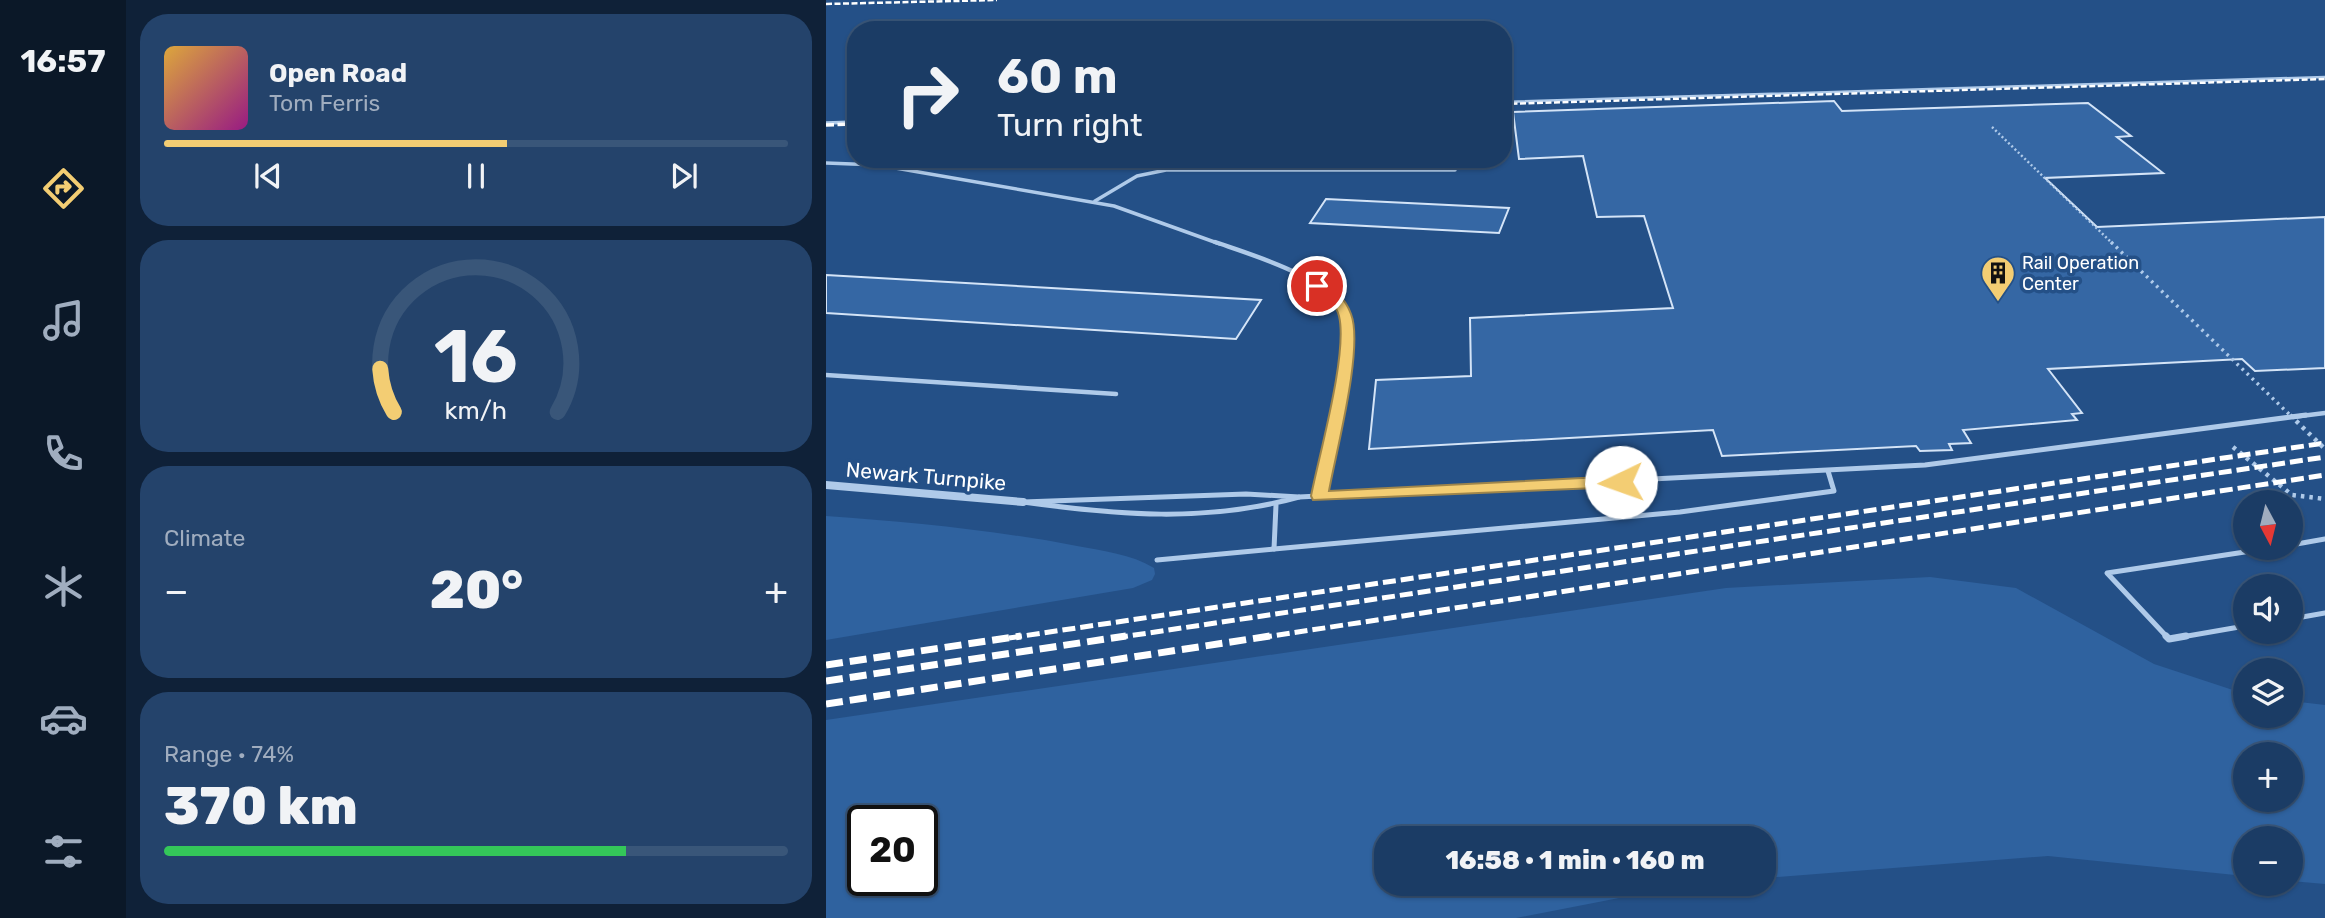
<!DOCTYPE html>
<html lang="en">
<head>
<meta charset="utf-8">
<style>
	body { margin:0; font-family:Rubik,sans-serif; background:#24436b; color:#f1f3f6; height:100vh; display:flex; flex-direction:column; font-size:26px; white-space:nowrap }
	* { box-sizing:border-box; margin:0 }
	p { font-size:23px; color:#a0adbf }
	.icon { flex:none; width:38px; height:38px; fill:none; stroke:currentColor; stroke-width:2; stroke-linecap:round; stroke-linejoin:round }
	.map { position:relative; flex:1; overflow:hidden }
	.drawer { display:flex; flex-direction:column; gap:14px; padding:14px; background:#0f2138; width:700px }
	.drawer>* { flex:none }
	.hud { position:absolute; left:21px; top:21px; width:665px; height:147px; border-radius:28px; box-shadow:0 2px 5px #0004,0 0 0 2px #395679; background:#1b3c65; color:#f1f3f6; overflow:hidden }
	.needle { width:46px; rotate:173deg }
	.controls { position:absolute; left:1407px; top:490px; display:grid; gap:14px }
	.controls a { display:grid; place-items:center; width:70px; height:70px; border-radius:50%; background:#1b3c65; box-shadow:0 2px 5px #0004,0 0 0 2px #395679; font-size:35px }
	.speed { position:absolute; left:21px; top:805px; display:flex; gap:14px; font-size:35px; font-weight:700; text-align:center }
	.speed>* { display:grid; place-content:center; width:91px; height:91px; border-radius:50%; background:#1b3c65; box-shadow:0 2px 5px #0004,0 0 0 2px #395679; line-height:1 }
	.speed .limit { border:4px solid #111; border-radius:10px; background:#fff; color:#111 }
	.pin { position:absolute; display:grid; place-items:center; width:60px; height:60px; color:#fff; margin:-30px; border:4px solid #fff; border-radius:50%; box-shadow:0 2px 7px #0007 }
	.me { position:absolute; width:77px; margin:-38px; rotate:267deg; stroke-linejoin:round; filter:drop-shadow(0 0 5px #0008) }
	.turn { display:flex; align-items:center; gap:24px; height:147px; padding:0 35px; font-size:32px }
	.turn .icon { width:91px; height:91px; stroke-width:2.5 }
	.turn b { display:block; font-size:49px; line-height:60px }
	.big { font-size:52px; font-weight:800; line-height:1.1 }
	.drawer .card { flex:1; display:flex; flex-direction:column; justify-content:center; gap:10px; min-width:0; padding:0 24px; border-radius:28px; background:#24436b }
	.drawer .dial { align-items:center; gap:0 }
	.dial svg { height:182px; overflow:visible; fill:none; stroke:#395679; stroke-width:7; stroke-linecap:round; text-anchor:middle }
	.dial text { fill:#f1f3f6; stroke:none }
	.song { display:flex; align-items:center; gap:21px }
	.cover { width:84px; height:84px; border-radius:10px; background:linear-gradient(135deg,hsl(40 70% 55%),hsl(310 70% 35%)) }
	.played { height:7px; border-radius:4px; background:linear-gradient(90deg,#f3cd73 55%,#395679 55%) }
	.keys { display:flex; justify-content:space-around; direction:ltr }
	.heat { display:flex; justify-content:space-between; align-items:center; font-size:38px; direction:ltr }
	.charge { height:10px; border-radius:5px; background:linear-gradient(90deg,#34c759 74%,#395679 0) }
	.trip { position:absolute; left:548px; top:826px; width:402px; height:70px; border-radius:28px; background:#1b3c65; box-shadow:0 2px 5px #0004,0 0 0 2px #395679; font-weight:800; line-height:70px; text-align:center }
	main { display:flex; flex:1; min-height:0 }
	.dock { display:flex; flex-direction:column; width:126px; justify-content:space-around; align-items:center; background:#0b1828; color:#a0adbf }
	.dock .icon { width:49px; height:49px }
	.dock .on { color:#f3cd73 }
	.dock b { font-size:32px; color:#f1f3f6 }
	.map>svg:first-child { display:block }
	.green { fill:#2f629f; fill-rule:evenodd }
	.building { fill:#3567a4; stroke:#d4e4f7; stroke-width:2 }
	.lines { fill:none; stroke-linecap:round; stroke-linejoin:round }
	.path { stroke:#afcae9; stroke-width:4.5; stroke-dasharray:3.5 5; stroke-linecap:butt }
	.lane-far4 { stroke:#afcae9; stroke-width:2.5 }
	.lane-far3 { stroke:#afcae9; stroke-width:3.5 }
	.lane-far2 { stroke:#afcae9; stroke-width:4.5 }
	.lane-far1 { stroke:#afcae9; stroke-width:5 }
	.lane { stroke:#afcae9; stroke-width:7 }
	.street { stroke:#afcae9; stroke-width:8 }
	.rail-far3 { stroke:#fff; stroke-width:2.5; stroke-dasharray:6 2.5; stroke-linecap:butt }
	.rail-far2 { stroke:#fff; stroke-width:3.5; stroke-dasharray:8 3.5; stroke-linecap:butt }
	.rail-far1 { stroke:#fff; stroke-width:5; stroke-dasharray:13 5; stroke-linecap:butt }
	.rail { stroke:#fff; stroke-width:7; stroke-dasharray:17 7; stroke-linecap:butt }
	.path-bridge-far2 { stroke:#afcae9; stroke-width:2.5; stroke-dasharray:2 2.5; stroke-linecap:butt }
	.path-bridge-far1 { stroke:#afcae9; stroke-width:3.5; stroke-dasharray:2.5 4.5; stroke-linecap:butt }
	.path-bridge { stroke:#afcae9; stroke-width:4.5; stroke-dasharray:3.5 5; stroke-linecap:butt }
	.route { fill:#f3cd73; stroke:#9e854b; stroke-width:2 }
	.labels { text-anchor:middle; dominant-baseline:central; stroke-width:7; stroke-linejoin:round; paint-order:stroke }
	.far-poi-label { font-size:18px; fill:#fff; stroke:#245087; text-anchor:start }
	.street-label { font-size:21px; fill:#fff; stroke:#245087 }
</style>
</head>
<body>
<main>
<nav class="dock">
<b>16:57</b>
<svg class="icon on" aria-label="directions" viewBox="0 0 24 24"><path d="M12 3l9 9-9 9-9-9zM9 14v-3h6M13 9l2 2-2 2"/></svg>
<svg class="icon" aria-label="music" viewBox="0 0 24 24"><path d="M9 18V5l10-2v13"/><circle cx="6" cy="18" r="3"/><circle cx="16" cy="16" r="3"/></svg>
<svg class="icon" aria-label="phone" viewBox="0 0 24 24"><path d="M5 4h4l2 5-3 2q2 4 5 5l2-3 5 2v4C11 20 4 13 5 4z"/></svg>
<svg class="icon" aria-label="climate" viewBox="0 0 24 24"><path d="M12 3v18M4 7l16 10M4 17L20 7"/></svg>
<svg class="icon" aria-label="car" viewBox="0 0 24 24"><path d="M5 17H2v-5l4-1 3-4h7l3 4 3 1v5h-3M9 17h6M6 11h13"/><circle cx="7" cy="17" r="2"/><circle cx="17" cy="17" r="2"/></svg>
<svg class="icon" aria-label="filters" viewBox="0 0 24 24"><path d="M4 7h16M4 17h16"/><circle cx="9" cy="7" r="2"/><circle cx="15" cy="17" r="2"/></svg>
</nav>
<section class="drawer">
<div class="card">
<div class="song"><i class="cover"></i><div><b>Open Road</b><p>Tom Ferris</p></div></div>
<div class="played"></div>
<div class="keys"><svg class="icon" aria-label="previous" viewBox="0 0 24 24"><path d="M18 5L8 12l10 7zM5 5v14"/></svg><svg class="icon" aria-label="pause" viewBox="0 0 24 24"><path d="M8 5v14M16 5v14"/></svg><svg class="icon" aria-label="next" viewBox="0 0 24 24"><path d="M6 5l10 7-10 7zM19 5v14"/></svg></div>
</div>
<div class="card dial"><svg viewBox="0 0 100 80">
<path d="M14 69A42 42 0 1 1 86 69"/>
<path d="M14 69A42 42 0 0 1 8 50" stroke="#f3cd73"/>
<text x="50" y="56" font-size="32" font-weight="700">16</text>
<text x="50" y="72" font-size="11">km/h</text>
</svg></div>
<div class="card"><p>Climate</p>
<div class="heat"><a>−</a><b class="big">20°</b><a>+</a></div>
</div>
<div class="card"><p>Range · 74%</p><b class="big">370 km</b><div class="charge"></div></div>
</section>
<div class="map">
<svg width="1499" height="918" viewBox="0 0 1499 918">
	<rect width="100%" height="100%" fill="#245087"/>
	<!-- green -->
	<g class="green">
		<path d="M0,516C84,522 168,530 251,546C277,551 305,554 328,568L329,574L326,580L307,588L0,640Z"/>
		<path d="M1104,577L1190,588L1328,664L1419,694V716H1465V701L1499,705V884L1465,881V838H1419V876L1222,856L938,878V838H560V884H865L690,918H0V720L900,588ZM1419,754H1465V800H1419ZM37,821H96V880H37Z"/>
	</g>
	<!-- building -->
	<g class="building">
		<polygon points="1008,101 1016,111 1262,103 1305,136 1291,137 1337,173 1219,178 1271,227 1499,217 1499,368 1429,371 1416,359 1222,369 1256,413 1246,414 1251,420 1137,430 1145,443 1123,444 1126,450 1094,451 1090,446 896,456 887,430 543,449 550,380 645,376 644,318 847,308 818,216 771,217 757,156 693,159 687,112"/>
		<polygon points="500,199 683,208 673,233 484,223"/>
		<polygon points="0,275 435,300 410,339 0,313"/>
	</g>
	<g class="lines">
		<!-- path -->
		<polyline class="path" points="1407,447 1466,495 1499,499"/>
		<!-- lane-far4 -->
		<polyline class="lane-far4" points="677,102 1499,77"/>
		<!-- lane-far3 -->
		<g class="lane-far3">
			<polyline points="0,123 30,122"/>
			<polyline points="0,163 52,165 288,206 394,244"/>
			<polyline points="269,201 311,176 340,170 629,170"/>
		</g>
		<!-- lane-far2 -->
		<g class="lane-far2">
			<path d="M389,242C423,254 507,278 519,315C529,346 514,386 508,417"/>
			<polyline points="0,375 290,394"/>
			<polyline points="1467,417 1499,413"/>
		</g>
		<!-- lane-far1 -->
		<g class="lane-far1">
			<path d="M420,494L473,497C380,523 291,515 197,502Z"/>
			<polyline points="493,496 509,415"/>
			<polyline points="473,497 1099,465 1480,415"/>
			<polyline points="450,505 448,549 854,512 1008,491 1002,471"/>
			<polyline points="1465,545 1499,539"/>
			<polyline points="331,560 448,549"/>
			<polyline points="1465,619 1499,613"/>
			<polyline points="1342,638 1281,573 1445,548"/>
			<polyline points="1350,638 1419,626"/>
		</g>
		<!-- lane -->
		<polyline class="lane" points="1340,636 1343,639 1360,636"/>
		<!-- street -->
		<polyline class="street" points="0,485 197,502"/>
		<!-- rail-far3 -->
		<g class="rail-far3">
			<polyline points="0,4 171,0"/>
			<polyline points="677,104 1499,79"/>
		</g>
		<!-- rail-far2 -->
		<polyline class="rail-far2" points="0,125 30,124"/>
		<!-- rail-far1 -->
		<g class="rail-far1">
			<polyline points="183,638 1499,443"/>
			<polyline points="289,638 1499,457"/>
			<polyline points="433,638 1499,475"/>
		</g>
		<!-- rail -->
		<g class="rail">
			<polyline points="0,665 195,636"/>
			<polyline points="0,681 300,636"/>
			<polyline points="0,704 444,636"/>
		</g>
		<!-- path-bridge-far2 -->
		<polyline class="path-bridge-far2" points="1166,127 1287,244"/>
		<!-- path-bridge-far1 -->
		<polyline class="path-bridge-far1" points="1285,242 1466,417"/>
		<!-- path-bridge -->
		<polyline class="path-bridge" points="1464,415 1499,449"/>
	</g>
	<!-- route -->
	<path class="route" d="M491,282C507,287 519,298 525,314C538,347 510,452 503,491L795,476L803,482L795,487L487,500L485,496C493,455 522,353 513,316C509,300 495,296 484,286Z"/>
	<!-- icons -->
	<defs>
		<g id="building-pin" transform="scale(1.75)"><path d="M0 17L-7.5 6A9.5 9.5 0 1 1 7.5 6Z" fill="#f3cd73" stroke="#245087"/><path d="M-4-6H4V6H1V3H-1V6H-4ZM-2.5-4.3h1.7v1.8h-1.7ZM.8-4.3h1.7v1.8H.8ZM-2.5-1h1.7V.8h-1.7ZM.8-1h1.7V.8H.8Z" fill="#111"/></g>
	</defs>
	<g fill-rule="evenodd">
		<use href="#building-pin" x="1172" y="273"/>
	</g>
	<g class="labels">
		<!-- far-poi labels -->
		<g class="far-poi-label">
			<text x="1196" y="263">Rail Operation<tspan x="1196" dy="21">Center</tspan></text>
		</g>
		<!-- street labels -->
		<g class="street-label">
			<text transform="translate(100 476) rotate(5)">Newark Turnpike</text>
		</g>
	</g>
</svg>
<div class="controls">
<a><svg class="needle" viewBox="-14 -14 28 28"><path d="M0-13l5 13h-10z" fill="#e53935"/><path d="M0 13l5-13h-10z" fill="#a0adbf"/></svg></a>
<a><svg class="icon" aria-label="sound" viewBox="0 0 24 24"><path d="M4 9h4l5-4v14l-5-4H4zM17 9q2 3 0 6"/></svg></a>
<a><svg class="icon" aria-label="layers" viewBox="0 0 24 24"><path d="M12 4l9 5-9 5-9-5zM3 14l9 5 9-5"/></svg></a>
<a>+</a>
<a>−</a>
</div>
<div class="speed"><div class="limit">20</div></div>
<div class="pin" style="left:491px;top:286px;background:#d93025"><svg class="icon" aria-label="arrive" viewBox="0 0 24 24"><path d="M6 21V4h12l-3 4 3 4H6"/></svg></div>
<svg class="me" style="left:795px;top:482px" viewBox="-20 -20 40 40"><circle r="19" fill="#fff"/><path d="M0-13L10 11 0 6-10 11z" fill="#f3cd73"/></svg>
<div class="trip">16:58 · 1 min · 160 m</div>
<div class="hud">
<div class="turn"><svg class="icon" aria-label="right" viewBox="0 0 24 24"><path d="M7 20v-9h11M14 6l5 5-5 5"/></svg><div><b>60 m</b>Turn right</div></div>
</div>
</div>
</main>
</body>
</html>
